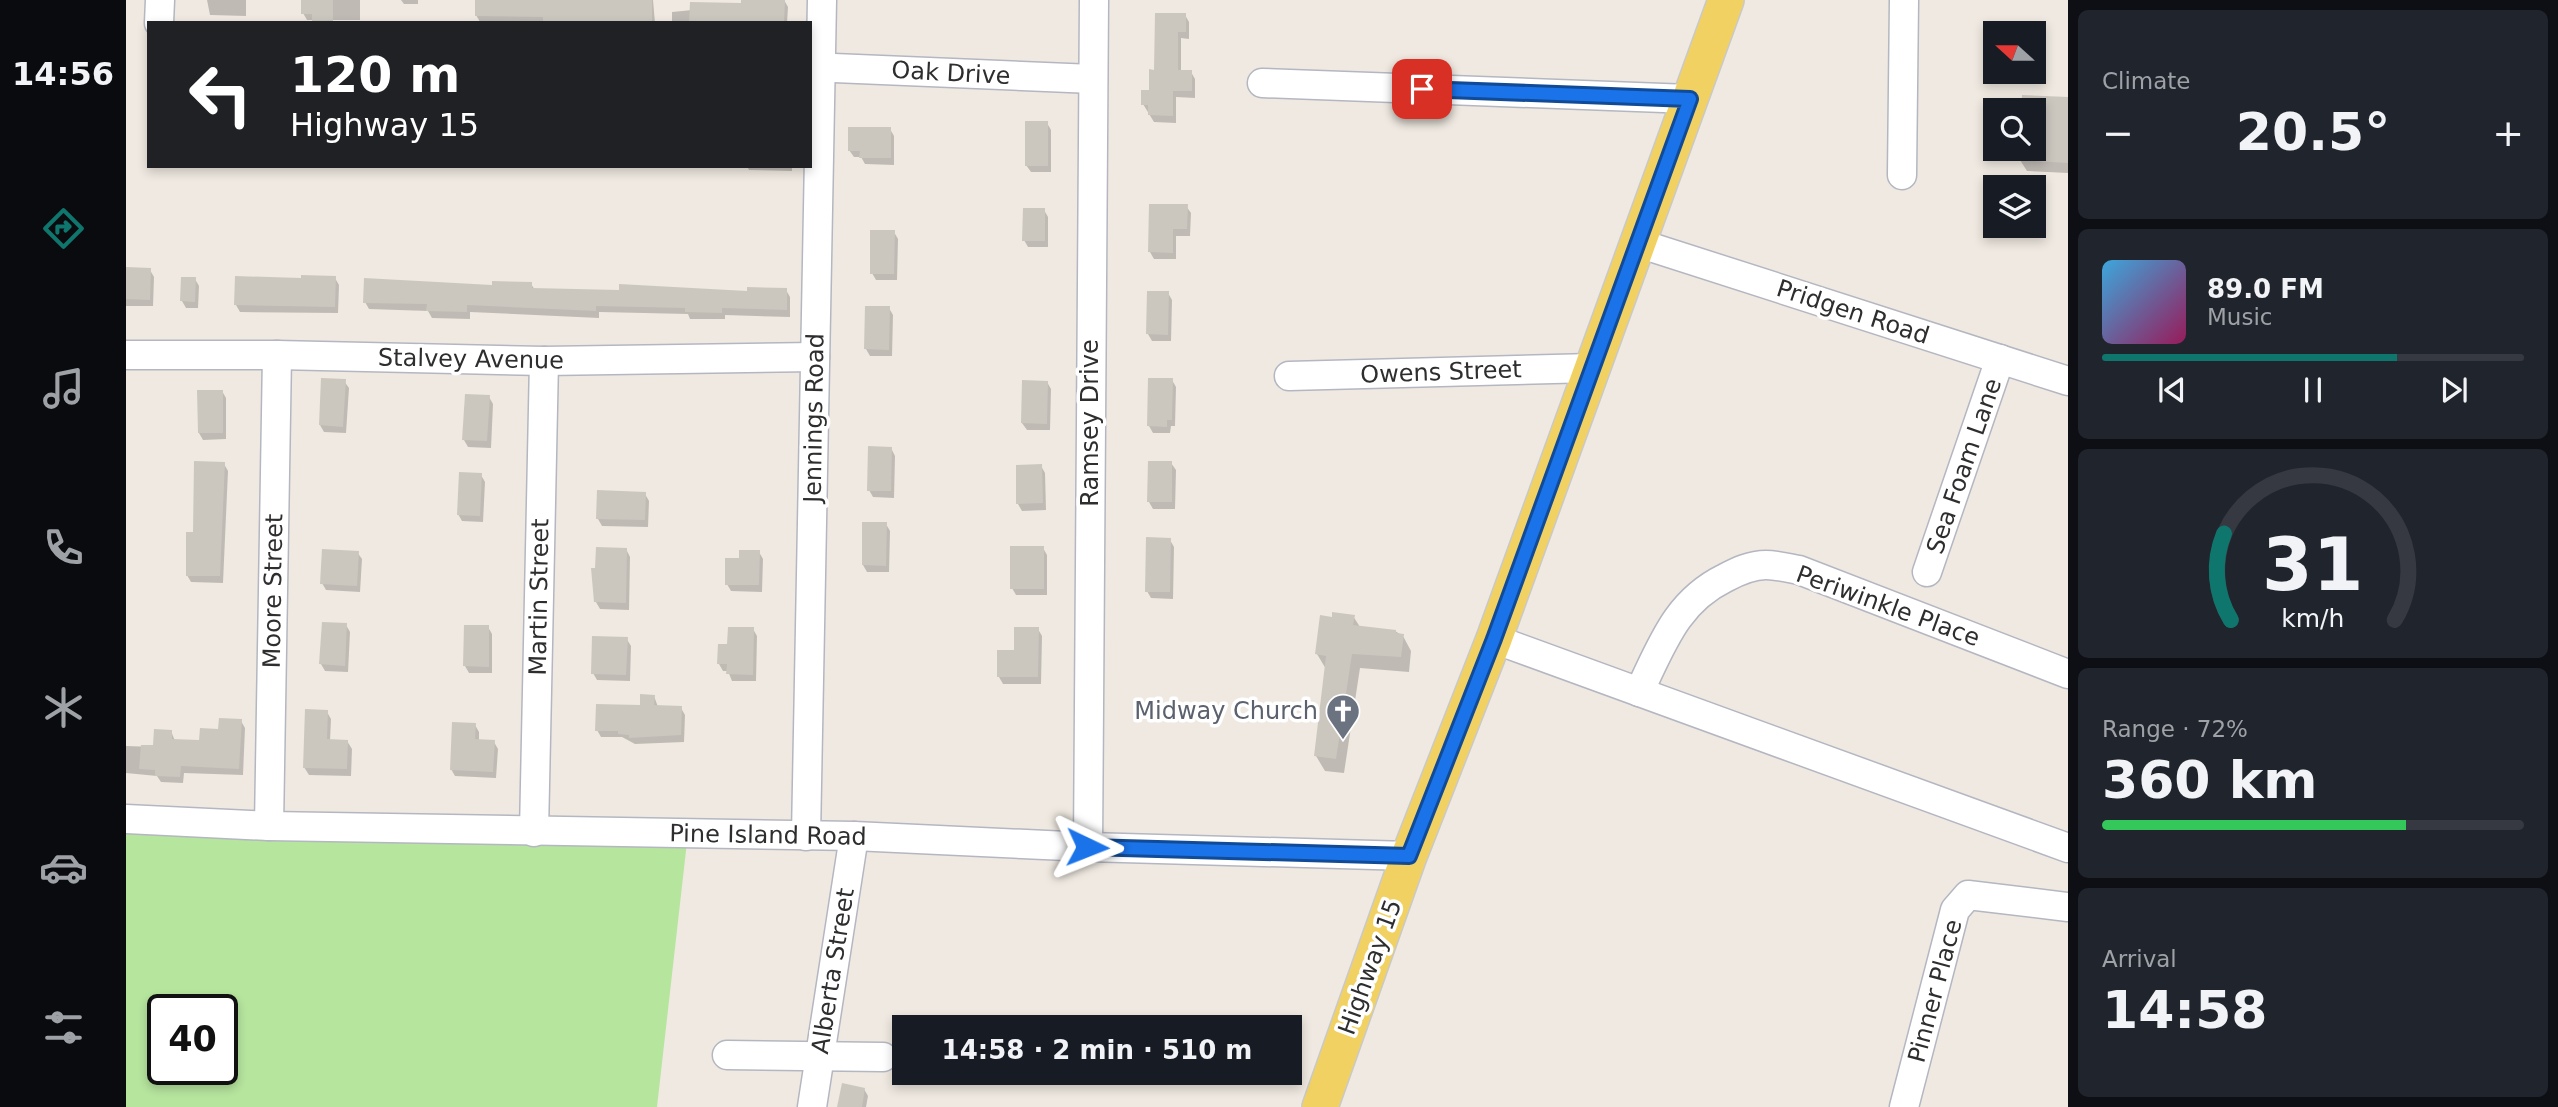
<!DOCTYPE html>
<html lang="en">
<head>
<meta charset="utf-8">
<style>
	body { margin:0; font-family:"DejaVu Sans",sans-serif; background:#20242c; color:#f1f3f6; height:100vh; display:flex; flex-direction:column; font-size:26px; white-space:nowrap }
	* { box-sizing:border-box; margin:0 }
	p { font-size:23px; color:#9ea1a6 }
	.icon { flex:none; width:38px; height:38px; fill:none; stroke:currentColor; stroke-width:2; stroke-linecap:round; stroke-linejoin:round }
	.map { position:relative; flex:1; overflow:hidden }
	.side { display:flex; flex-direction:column; gap:10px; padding:10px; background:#0d0f14; width:490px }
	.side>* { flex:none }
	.hud { position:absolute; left:21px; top:21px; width:665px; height:147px; border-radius:0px; box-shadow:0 4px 10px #0003; background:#202124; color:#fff; overflow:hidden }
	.needle { width:46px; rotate:291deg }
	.controls { position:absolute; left:1857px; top:21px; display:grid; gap:14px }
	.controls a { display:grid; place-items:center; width:63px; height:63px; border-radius:0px; background:#171b24; box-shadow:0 4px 10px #0003; font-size:35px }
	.speed { position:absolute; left:21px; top:994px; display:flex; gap:14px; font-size:35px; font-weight:700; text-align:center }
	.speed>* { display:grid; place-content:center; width:91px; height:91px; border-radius:50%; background:#171b24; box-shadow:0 4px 10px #0003; line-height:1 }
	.speed .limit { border:4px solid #111; border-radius:10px; background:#fff; color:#111 }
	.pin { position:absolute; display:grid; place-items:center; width:60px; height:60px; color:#fff; margin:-30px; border-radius:14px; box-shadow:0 4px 10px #0006 }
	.me { position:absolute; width:77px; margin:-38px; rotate:92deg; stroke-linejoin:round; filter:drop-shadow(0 0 5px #0008) }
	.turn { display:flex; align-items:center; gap:24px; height:147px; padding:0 28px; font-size:32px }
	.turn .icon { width:91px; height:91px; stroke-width:2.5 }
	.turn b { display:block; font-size:49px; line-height:60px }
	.big { font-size:52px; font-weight:700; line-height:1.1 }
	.side .card { flex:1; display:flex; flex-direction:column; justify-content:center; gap:10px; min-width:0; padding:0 24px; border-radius:10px; background:#20242c }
	.side .dial { align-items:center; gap:0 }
	.dial svg { height:182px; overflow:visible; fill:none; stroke:#363941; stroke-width:7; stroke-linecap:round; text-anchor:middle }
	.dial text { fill:#f1f3f6; stroke:none }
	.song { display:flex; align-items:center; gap:21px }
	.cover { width:84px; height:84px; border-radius:10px; background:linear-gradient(135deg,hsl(200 70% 55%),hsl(330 70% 35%)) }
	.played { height:7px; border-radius:4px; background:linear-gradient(90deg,#0f766e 70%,#363941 70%) }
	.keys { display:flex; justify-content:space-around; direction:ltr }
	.heat { display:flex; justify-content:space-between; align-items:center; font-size:38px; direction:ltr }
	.charge { height:10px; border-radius:5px; background:linear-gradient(90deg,#34c759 72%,#363941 0) }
	.trip { position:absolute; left:766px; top:1015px; width:410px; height:70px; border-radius:0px; background:#171b24; box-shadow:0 4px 10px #0003; font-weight:700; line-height:70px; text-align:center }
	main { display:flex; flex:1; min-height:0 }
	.tab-bar { display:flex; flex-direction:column; width:126px; justify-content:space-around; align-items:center; background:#090b0e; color:#9ea1a6 }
	.tab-bar .icon { width:49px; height:49px }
	.tab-bar .active { color:#0f766e }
	.tab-bar b { font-size:32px; color:#f1f3f6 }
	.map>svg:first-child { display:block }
	.green { fill:#b6e59e; fill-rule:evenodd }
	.shadow { fill:#0003 }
	.building { fill:#cbc7bf }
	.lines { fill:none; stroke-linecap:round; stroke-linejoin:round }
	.minor-casing { stroke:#b4b7c1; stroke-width:31 }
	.major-casing { stroke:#c9c9c9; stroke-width:38 }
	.minor { stroke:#fff; stroke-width:28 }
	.major { stroke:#f2d163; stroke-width:35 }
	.route-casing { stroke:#114b97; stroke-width:18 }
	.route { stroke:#1a73e8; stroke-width:12 }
	.labels { text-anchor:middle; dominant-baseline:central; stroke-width:7; stroke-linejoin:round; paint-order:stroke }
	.street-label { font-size:24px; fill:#2e2e2e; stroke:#fff }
	.worship-label { font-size:24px; fill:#5b616d; stroke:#fff; text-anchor:end }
</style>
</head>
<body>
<main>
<nav class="tab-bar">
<b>14:56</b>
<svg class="icon active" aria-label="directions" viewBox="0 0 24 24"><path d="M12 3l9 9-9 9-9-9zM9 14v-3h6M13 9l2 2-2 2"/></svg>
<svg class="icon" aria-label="music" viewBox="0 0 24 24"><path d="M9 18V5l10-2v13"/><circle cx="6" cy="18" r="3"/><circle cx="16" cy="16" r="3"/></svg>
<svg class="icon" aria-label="phone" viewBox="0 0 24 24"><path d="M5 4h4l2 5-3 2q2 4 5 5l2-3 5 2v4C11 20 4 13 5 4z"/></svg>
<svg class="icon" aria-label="climate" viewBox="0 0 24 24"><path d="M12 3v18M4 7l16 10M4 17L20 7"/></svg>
<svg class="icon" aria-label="car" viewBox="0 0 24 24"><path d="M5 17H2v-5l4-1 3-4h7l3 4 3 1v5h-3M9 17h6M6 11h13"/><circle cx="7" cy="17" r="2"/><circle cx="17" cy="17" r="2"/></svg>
<svg class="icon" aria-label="filters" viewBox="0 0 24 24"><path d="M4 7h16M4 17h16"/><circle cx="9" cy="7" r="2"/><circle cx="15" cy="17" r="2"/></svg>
</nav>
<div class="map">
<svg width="1942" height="1107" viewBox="0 0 1942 1107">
	<rect width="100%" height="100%" fill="#efe9e1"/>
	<!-- green -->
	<path class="green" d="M0,819L562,833L531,1107H0ZM37,1010H96V1069H37Z"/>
	<!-- shadow -->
	<g class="shadow">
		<polygon points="81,0 120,0 120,16 84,15"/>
		<polygon points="177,0 234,0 234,20 181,20 177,13"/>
		<polygon points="275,0 292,0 292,4 278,4"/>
		<polygon points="351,0 527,0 529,23 354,22 350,15"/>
		<polygon points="617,0 658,0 662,7 661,23 546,23 546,12 617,5"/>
		<polygon points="1059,15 1063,22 1063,39 1055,38 1055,72 1065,72 1069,79 1069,98 1050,97 1050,123 1028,122 1017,104"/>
		<polygon points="1897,97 1942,99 1942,173 1901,171 1894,160 1895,149 1908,149 1908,110 1897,110"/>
		<polygon points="921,123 925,130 925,172 905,172 900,165"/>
		<polygon points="764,129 768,136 768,165 739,164 735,157 728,157 723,150"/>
		<polygon points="621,166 666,166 666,171 623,170"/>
		<polygon points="1060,206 1065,213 1064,236 1050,236 1050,259 1028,259 1024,252"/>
		<polygon points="918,210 922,217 922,247 902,247 898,240"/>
		<polygon points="768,232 772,239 771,280 750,280 746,273"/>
		<polygon points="0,269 24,270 28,277 27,306 0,306"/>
		<polygon points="209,278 213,285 212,313 114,312 110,305"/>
		<polygon points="69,279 73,286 72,308 60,308 56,301"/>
		<polygon points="405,284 409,290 623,293 660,290 664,297 664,317 599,315 599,319 564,319 562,314 473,312 473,318 344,312 344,319 306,318 302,311 243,309 239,302"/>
		<polygon points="1042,293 1046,300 1045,341 1026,341 1022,334"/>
		<polygon points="763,308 767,315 766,356 744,356 740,349"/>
		<polygon points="1046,380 1050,387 1049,426 1045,426 1044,433 1027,433 1023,426"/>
		<polygon points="218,381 223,388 220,433 198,432 194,425"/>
		<polygon points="921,382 925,389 924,430 901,430 896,423"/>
		<polygon points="96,391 100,398 100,439 77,440 73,433"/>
		<polygon points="363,397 367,404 365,448 342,447 338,440"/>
		<polygon points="765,448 769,456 768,498 747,497 743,490"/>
		<polygon points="1045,463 1050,470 1049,509 1027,509 1023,502"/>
		<polygon points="98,464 102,471 97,583 65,582 61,575 69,534"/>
		<polygon points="915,466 919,473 920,510 896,511 892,504"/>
		<polygon points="355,475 359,482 357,522 336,521 332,514"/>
		<polygon points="519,494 523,501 522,527 476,526 472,519"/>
		<polygon points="760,524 764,531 763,572 741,572 737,565"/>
		<polygon points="1044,540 1048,547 1047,599 1025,598 1021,591"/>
		<polygon points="917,548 921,555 921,595 890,595 886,588"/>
		<polygon points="500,549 504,557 503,610 474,609 470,602"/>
		<polygon points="231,552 236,559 234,592 200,590 196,583"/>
		<polygon points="633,552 637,559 636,592 605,591 601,584 615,560"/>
		<polygon points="1227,616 1234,627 1269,631 1277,636 1285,651 1283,672 1234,668 1218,773 1199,771 1190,756 1200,669 1191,654 1207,619"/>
		<polygon points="220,625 224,632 222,672 199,671 195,664"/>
		<polygon points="362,627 366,634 366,673 343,673 339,666"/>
		<polygon points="627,629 631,636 630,681 606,681 602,671 597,671 593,664 603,646"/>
		<polygon points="912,629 916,636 915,684 877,684 873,677 889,652"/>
		<polygon points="500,638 505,646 504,681 471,680 467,673"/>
		<polygon points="528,696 532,707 555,708 559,715 558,742 509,744 496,737 475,737 471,730 516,707"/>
		<polygon points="201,712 205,719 204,741 221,741 226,749 225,776 183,775 178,767"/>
		<polygon points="115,721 119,728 117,775 58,773 57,783 35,782 31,776 0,773 0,746 29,747 45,731 49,741 74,742"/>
		<polygon points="349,725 353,732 353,741 368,742 372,749 370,778 329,776 325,769"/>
		<polygon points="738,1089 742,1096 740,1107 713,1107"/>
	</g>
	<!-- building -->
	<g class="building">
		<polygon points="175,0 207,0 207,22 186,22 186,14 175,14"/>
		<polygon points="349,0 526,0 526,21 417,22 417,17 349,16"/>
		<polygon points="615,0 659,0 658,23 563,23 564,2 615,3"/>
		<polygon points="1029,13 1060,13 1060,32 1052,32 1052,70 1066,70 1066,91 1047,91 1047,116 1022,115 1022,105 1015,105 1015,90 1023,90 1023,69 1028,70"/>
		<polygon points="1896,95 1942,97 1942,163 1908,161 1908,110 1895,110"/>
		<rect x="899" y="121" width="23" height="45"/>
		<polygon points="722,127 765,127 765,158 733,158 734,151 722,151"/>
		<polygon points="1023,204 1062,204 1061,229 1047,229 1047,253 1022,252"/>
		<polygon points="897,208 919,208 919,241 896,241"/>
		<polygon points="744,230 769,230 768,274 744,274"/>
		<polygon points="0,267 25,268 24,300 0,299"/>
		<polygon points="175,275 210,276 209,307 108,305 109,276 175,278"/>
		<polygon points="55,277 70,277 69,302 54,301"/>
		<polygon points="238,278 366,285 366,281 406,282 406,288 493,290 493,284 621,291 621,287 661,288 661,310 596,308 596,313 559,312 559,308 470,306 470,311 341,305 341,312 300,311 301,304 237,303"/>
		<polygon points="1021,291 1043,291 1042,335 1020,334"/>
		<polygon points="739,306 764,306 763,350 738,349"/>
		<polygon points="195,378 220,379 217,427 193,425"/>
		<polygon points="1022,378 1047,378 1046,420 1041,420 1041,427 1021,426"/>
		<polygon points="896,380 922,381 921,424 895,423"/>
		<polygon points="71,390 97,390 97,433 72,433"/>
		<polygon points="339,394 364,395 361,441 336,440"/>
		<polygon points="742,446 766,447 765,491 741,491"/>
		<polygon points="68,461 99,462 94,576 60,576 60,532 67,532"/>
		<polygon points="1022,461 1046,461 1046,502 1021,502"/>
		<polygon points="916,464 917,503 890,504 890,465"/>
		<polygon points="333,472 356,473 354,516 331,515"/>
		<polygon points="471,490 520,492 519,520 470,519"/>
		<polygon points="736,522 761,522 760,566 736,565"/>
		<polygon points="1020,537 1045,538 1044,592 1019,592"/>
		<rect x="884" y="546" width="34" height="43"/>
		<polygon points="470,547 501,548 500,603 468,602 465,568 469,568"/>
		<polygon points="196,549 233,551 231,586 194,584"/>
		<polygon points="613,550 634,550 633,585 599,585 599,558 613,558"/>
		<polygon points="1206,612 1229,615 1227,625 1270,630 1270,633 1278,634 1275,657 1226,654 1210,759 1188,756 1200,656 1189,654 1194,615 1206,617"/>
		<polygon points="196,622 221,623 219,666 193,664"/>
		<polygon points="338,625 363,625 363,667 337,666"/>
		<polygon points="602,627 628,627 627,675 600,674 601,664 591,664 592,644 601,644"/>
		<polygon points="888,627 913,627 912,677 871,677 871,650 888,650"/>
		<polygon points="466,636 502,637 500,675 465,674"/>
		<polygon points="514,694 529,695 528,705 556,706 555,735 503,738 503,735 492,734 492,731 469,731 470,704 514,705"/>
		<polygon points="179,709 202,710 201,739 222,740 221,769 177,768"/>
		<polygon points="93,718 116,719 113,769 55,766 54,777 29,776 29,770 13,769 15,745 27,745 28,729 46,730 46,739 73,740 74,728 92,729"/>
		<polygon points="326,722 350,723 349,739 369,740 367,772 324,770"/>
		<polygon points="716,1083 739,1088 736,1107 711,1107"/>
	</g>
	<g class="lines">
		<!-- minor casing -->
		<g class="minor-casing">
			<g id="minor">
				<polyline points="33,23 34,0"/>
				<polyline points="684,67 967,79"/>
				<polyline points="1136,83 1564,99"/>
				<polyline points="1776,175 1778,0"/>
				<polyline points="1512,243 1942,381"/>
				<polyline points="0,355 151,355 418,361 689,357"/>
				<polyline points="1163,376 1466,368"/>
				<polyline points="1801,572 1874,359"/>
				<polyline points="1368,639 1942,848"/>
				<path d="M1513,692C1536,645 1550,602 1599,578C1612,571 1625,565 1640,565C1651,565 1662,568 1673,570L1942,674"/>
				<polyline points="0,819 143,826 728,836 962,847 1283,856"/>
				<polyline points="143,826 151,355"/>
				<polyline points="408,832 418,361"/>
				<polyline points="680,836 696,0"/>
				<polyline points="962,847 968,0"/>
				<polyline points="601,1055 757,1057"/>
				<polyline points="686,1107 728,836"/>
				<polyline points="1778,1107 1829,910 1842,895 1942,907"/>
			</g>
		</g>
		<!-- major casing -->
		<g class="major-casing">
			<polyline id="major" points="1194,1107 1283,856 1368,639 1600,0"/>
		</g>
		<!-- minor -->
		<use href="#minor" class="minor"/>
		<!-- major -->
		<use href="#major" class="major"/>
	</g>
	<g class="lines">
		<!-- route casing -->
		<g class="route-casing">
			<polyline id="route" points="961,847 1283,856 1368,639 1564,99 1296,89"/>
		</g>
		<!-- route -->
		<use href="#route" class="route"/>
	</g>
	<!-- icons -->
	<defs>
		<g id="church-pin" transform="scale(1.75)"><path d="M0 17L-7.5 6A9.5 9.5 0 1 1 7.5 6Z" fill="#6b7280" stroke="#fff"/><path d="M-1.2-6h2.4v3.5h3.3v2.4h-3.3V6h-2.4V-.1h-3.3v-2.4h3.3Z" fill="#fff"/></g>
	</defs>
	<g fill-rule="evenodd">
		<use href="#church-pin" x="1217" y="711"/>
	</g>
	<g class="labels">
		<!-- street labels -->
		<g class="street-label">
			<text transform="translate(825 73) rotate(3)">Oak Drive</text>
			<text transform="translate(1727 312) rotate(18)">Pridgen Road</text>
			<text transform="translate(345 359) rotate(1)">Stalvey Avenue</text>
			<text transform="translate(1315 372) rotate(-2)">Owens Street</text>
			<text transform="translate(688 418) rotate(-89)">Jennings Road</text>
			<text transform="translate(964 423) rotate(-90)">Ramsey Drive</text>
			<text transform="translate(1838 466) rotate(-71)">Sea Foam Lane</text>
			<text transform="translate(147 591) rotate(-89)">Moore Street</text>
			<text transform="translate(413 597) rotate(-89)">Martin Street</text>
			<text transform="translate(1762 606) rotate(20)">Periwinkle Place</text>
			<text transform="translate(642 835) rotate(1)">Pine Island Road</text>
			<text transform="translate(1244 967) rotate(-70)">Highway 15</text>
			<text transform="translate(707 971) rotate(-81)">Alberta Street</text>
			<text transform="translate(1809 991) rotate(-75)">Pinner Place</text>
		</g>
		<!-- worship labels -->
		<g class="worship-label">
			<text x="1192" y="711">Midway Church</text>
		</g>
	</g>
</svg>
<div class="controls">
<a><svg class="needle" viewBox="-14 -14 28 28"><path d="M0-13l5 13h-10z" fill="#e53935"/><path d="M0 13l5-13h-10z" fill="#9ea1a6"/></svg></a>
<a><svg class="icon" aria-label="search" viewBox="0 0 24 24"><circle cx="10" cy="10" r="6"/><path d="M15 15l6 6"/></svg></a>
<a><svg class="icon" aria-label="layers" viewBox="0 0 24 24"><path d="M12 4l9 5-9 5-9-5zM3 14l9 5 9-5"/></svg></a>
</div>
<div class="speed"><div class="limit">40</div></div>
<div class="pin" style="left:1296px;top:89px;background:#d93025"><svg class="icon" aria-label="arrive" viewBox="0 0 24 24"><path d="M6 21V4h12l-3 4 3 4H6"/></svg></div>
<svg class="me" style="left:961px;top:847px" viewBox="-20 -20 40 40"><path d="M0-17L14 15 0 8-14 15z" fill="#1a73e8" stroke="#fff" stroke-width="4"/></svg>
<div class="trip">14:58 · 2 min · 510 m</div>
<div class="hud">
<div class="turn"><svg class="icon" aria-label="left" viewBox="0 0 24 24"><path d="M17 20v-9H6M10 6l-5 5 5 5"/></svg><div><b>120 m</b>Highway 15</div></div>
</div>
</div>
<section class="side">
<div class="card"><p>Climate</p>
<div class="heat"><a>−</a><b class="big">20.5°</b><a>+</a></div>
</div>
<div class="card">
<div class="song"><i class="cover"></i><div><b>89.0 FM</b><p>Music</p></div></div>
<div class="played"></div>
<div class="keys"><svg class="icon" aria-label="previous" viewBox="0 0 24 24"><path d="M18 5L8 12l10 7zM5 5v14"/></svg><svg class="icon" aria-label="pause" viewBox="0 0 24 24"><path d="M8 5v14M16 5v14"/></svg><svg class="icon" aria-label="next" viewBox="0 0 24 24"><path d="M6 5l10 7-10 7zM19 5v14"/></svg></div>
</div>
<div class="card dial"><svg viewBox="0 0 100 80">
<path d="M14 69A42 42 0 1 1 86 69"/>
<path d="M14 69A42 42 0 0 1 11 31" stroke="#0f766e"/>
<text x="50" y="56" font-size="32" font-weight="700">31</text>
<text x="50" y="72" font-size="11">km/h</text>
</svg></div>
<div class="card"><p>Range · 72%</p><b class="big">360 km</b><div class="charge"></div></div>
<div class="card"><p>Arrival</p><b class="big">14:58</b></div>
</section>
</main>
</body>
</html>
